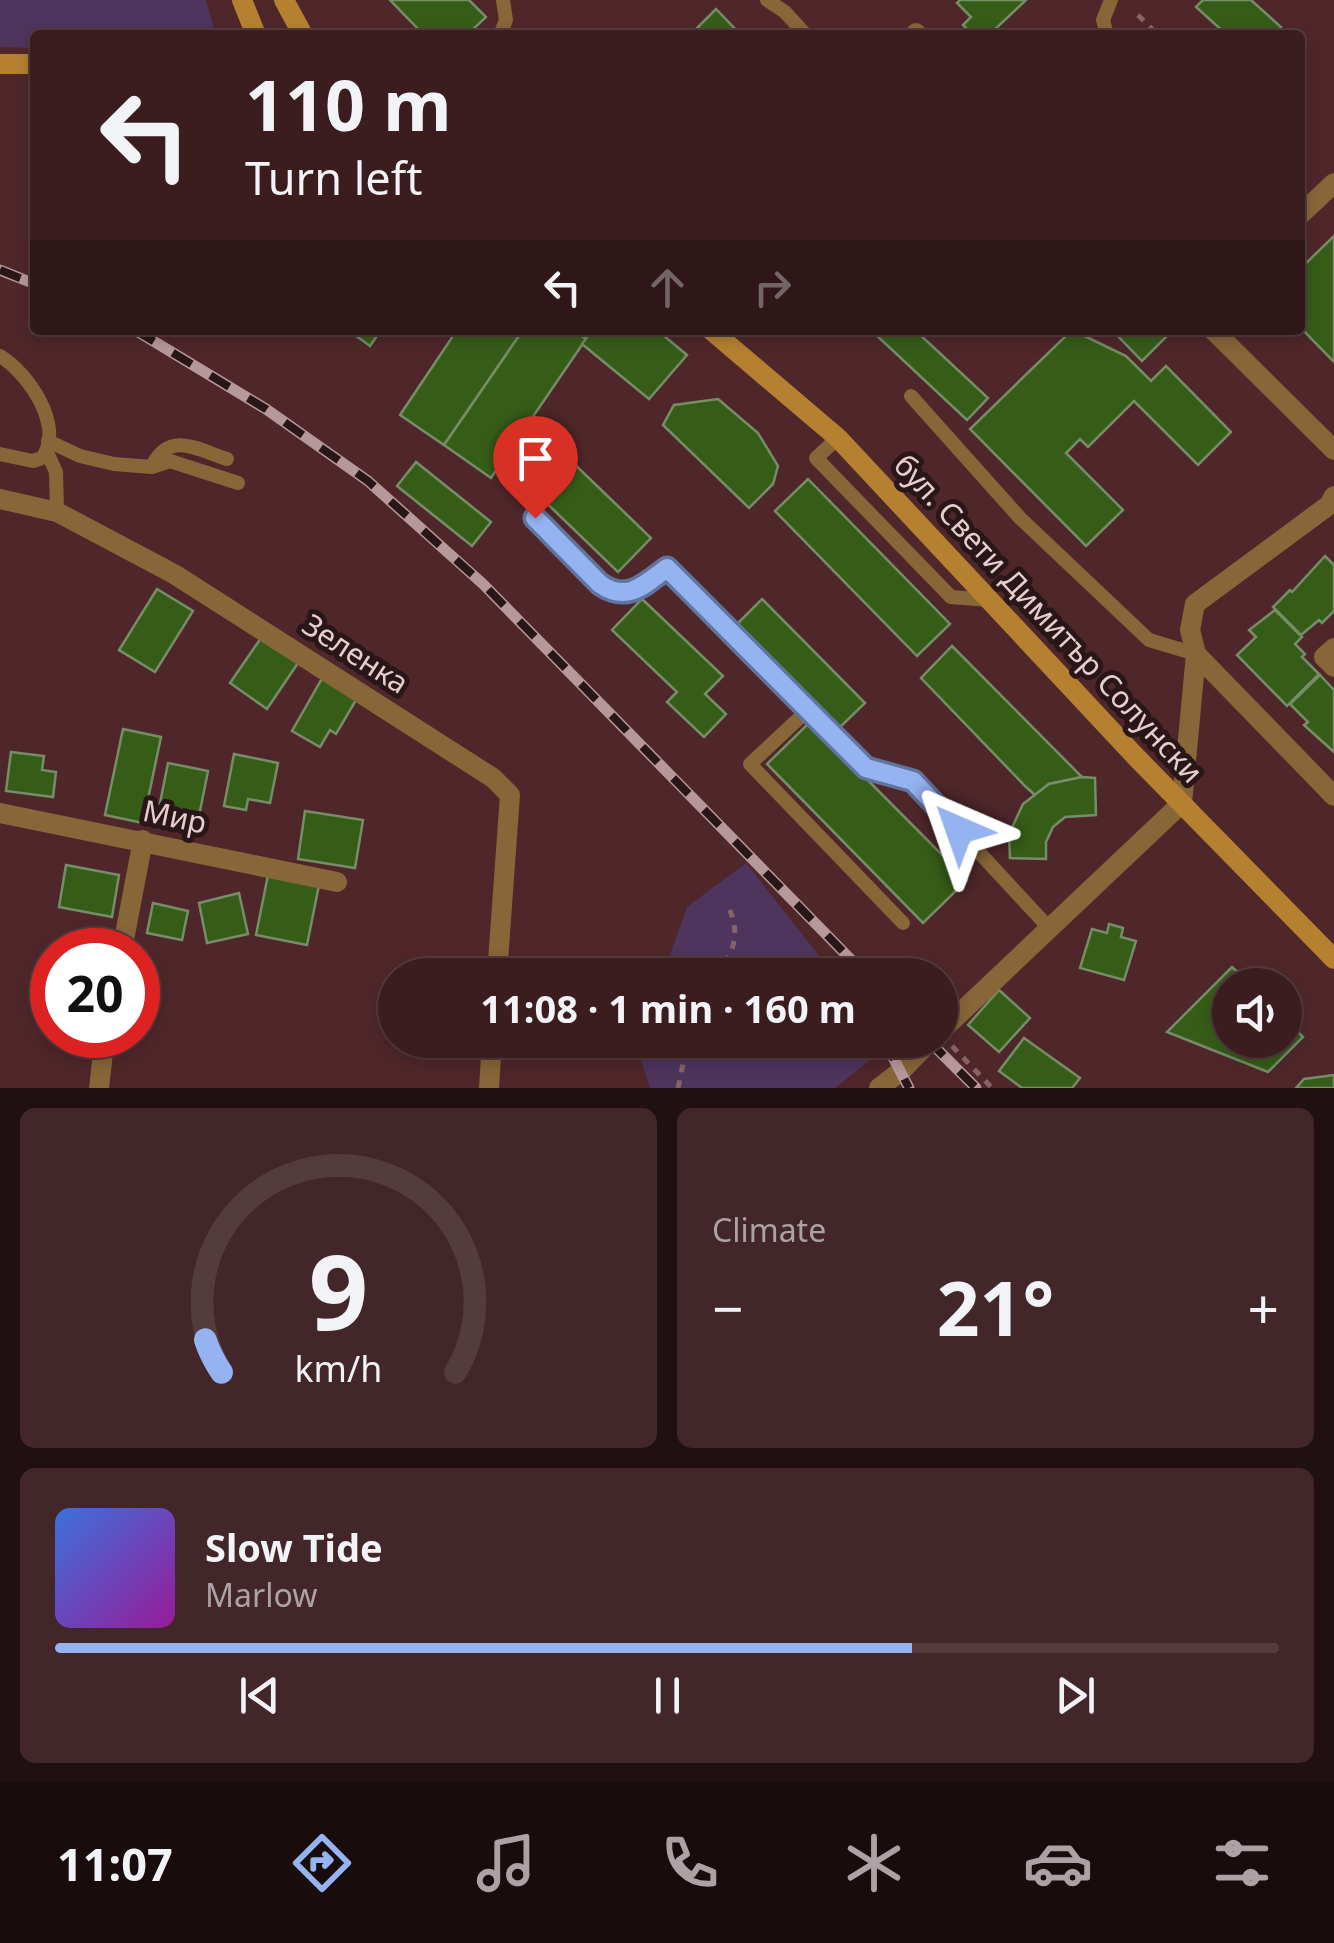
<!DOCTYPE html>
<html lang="en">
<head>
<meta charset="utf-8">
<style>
	body { margin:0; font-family:"Noto Sans",sans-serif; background:#422629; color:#f1f3f6; height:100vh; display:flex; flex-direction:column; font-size:38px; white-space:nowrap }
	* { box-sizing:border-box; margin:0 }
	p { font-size:32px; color:#aca2a5 }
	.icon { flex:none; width:55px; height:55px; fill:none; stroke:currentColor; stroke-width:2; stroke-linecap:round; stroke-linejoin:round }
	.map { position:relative; height:1088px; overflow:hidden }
	.drawer { display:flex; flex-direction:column; gap:20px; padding:20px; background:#201012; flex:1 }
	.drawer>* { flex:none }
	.banner { position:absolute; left:30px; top:30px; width:1275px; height:305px; border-radius:10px; box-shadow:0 5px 15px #0003,0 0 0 2px #543b3e; background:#3b1d20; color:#f1f3f6; overflow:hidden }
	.buttons { position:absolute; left:1212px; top:968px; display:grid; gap:20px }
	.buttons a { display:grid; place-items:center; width:90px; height:90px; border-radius:50%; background:#3b1d20; box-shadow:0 5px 15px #0003,0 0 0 2px #543b3e; font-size:50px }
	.speed { position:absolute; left:30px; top:928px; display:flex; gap:20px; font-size:50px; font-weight:700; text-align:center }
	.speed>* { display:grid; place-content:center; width:130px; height:130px; border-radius:50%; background:#3b1d20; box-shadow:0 5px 15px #0003,0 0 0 2px #543b3e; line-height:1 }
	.speed .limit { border:15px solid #d22; background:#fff; color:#111 }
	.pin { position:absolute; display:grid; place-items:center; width:85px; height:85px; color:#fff; margin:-102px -42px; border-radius:50% 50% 50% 0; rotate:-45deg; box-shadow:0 0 10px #0007 }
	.pin .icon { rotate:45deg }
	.me { position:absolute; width:110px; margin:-55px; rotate:317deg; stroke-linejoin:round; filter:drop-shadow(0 0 8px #0008) }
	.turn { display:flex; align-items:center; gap:35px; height:210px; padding:0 50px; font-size:45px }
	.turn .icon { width:130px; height:130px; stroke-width:2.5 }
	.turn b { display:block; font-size:70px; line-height:85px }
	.lanes { display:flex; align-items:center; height:95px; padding:0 50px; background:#0003; justify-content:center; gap:50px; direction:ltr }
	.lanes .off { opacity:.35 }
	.big { font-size:75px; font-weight:700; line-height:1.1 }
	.drawer .tile { flex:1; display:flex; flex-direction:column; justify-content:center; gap:15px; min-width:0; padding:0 35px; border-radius:15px; background:#422629 }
	.drawer .dial { align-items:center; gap:0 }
	.dial svg { height:260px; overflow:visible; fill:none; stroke:#543b3e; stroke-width:7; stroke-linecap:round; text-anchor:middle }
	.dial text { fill:#f1f3f6; stroke:none }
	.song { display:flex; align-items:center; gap:30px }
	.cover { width:120px; height:120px; border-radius:15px; background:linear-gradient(135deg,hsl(220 70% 55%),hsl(300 70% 35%)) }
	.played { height:10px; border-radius:5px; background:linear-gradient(90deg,#95b2f1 70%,#543b3e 70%) }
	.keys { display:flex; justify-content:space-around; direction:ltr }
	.heat { display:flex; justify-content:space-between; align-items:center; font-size:55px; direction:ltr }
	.drawer .tiles { flex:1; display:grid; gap:20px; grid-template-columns:1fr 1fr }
	.tile:last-child { grid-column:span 2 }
	.trip { position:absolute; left:378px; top:958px; width:580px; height:100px; border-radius:50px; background:#3b1d20; box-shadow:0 5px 15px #0003,0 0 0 2px #543b3e; font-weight:700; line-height:100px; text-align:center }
	.menu { display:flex; height:160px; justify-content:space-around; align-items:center; background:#180c0d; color:#aca2a5 }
	.menu .icon { width:70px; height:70px }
	.menu .active { color:#95b2f1 }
	.menu b { font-size:45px; color:#f1f3f6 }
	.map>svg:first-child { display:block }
	.green { fill:#4f345d }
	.building { fill:#365d18; stroke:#768d68; stroke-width:2.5 }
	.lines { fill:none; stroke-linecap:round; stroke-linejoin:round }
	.path { stroke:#866366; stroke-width:5; stroke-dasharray:8 8; stroke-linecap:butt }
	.service { stroke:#876638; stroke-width:14 }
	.minor { stroke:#876638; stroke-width:20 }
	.secondary { stroke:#b58131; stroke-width:20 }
	.rail-casing { stroke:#b7989a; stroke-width:11 }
	.rail { stroke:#281618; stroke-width:8; stroke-dasharray:22; stroke-linecap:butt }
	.route-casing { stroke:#61749d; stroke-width:25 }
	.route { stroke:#95b2f1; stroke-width:18 }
	.labels { text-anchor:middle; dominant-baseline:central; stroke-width:10; stroke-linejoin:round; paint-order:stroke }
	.street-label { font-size:30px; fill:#e8cdce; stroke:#281618 }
</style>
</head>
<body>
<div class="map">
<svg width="1334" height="1088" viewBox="0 0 1334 1088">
	<rect width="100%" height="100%" fill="#4f272b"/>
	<!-- green -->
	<g class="green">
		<polygon points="0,0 206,0 216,35 35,35 35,48 0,47"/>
		<polygon points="746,863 828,967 833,975 663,975 687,907"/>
		<polygon points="639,1040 873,1040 880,1052 835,1088 650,1088 637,1048"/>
	</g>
	<!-- building -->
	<g class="building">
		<polygon points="390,0 469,0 486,17 467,35 414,35 419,30"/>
		<polygon points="960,0 1026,0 989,35 973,35 963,25 971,17 957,3"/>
		<polygon points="1203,0 1251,0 1281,27 1274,35 1227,35 1196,7"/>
		<polygon points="716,9 741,35 690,35"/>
		<polygon points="1334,236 1334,362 1300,327 1300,269"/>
		<polygon points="348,330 381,330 370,346"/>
		<polygon points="457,330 523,330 444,445 400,415"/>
		<polygon points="523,330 573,330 586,339 491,478 444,445"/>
		<polygon points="592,330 657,330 687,355 649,399 582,344"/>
		<polygon points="877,330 915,330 988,398 967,420 874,333"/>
		<polygon points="1072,330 1126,356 1151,381 1166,366 1231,432 1198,465 1134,401 1088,447 1080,439 1066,453 1123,510 1086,546 970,429"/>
		<polygon points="1112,330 1173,330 1142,361"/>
		<polygon points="718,399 758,433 778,466 773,484 749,508 663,425 674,405"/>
		<polygon points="566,456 651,538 618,572 533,490"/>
		<polygon points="416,462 491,522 472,546 397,486"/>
		<polygon points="808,479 950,624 917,656 775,511"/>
		<polygon points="1325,556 1334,565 1334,611 1322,623 1319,620 1301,635 1273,607 1290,590 1292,592"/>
		<polygon points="157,589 193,611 155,672 119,650"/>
		<polygon points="642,599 723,676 705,694 726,714 704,737 667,702 677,692 612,630"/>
		<polygon points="762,599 865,703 836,731 733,628"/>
		<polygon points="1275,610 1302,637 1295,644 1305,654 1302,657 1319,674 1287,706 1237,655 1256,637 1249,630"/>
		<polygon points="263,635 300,660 267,709 230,683"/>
		<polygon points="952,646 1082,777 1049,784 1035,795 1026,787 921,678"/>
		<polygon points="324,675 359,695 336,734 330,730 320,747 292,731"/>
		<polygon points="1320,675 1334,690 1334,752 1304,725 1308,722 1290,704"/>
		<polygon points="810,722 967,880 923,923 767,764"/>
		<polygon points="123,729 161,737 143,823 105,815"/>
		<polygon points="11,752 44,756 42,770 56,772 53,797 6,791"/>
		<polygon points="234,754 278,763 270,803 248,799 246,810 224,806"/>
		<polygon points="168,763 208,771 196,831 156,823"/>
		<polygon points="1082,777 1095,778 1096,815 1065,817 1053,827 1046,842 1046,859 1010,858 1009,834 1023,804 1049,784"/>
		<polygon points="305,811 363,820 355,868 298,859"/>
		<polygon points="66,865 119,875 112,917 59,907"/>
		<polygon points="268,875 319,885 307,945 256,935"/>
		<polygon points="239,893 248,934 207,943 199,903"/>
		<polygon points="153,903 188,911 182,940 147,933"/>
		<polygon points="1109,924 1123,928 1121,937 1136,941 1124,980 1080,968 1092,929 1107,933"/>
		<polygon points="1232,967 1251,985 1230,985 1230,1040 1285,1040 1285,1019 1303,1037 1268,1072 1167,1032"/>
		<polygon points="999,990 1030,1018 999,1052 968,1025"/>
		<polygon points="1024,1038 1080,1078 1072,1088 1022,1088 999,1071"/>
		<polygon points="1334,1075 1334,1088 1296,1088 1304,1079"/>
	</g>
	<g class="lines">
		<!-- path -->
		<g class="path">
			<polyline points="1138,15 1158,35"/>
			<path d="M714,975C735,953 741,934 728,906"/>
			<polyline points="952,1046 992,1088"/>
			<polyline points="678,1088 688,1040"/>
		</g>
		<!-- service -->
		<g class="service">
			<polyline points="767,0 785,12 806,35"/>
			<polyline points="427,35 443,35"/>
			<polyline points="500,35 506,20 503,0"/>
			<polyline points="1107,35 1103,20 1111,0"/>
			<path d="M0,356C28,373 65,426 42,458L33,461L0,454"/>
			<polyline points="911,396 1020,518 1149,640 1196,654"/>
			<polyline points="838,438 816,458 951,597 989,600"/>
			<polyline points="48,441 80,456 114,464 152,467 170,461 238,483"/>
			<polyline points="47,452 56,472 57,512"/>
			<path d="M152,466C170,430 198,450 227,459"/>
			<path d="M535,517L599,585C627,603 644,585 667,568L866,768L913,781L1051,930"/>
			<polyline points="808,710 750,764 903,923"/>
		</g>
		<!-- minor -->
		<g class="minor">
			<polyline points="916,33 918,35"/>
			<polyline points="1300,215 1334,183"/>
			<polyline points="1213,330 1334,450"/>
			<polyline points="1334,496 1329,505 1195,604 1190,630 1196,654 1334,796"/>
			<polyline points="0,499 57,512 174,574 493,778 510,795 497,975"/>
			<polyline points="1334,648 1324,657 1334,667"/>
			<polyline points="0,813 337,882"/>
			<polyline points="122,950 143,840"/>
			<polyline points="940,1032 1182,803 1196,654"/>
			<polyline points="99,1088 105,1035"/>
			<polyline points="489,1088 492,1040"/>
			<polyline points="879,1088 901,1071 931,1040"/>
		</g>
		<!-- secondary -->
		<g class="secondary">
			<polyline points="242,0 256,35"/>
			<polyline points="284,0 303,35"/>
			<polyline points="0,64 35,64"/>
			<polyline points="711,330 838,438 1137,758 1334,959"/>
		</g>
		<!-- rail casing -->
		<g class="rail-casing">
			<g id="rail">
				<polyline points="0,270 35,284"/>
				<polyline points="135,330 266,409 368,481 483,584 866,975"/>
				<polyline points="884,1040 909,1088"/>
				<polyline points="928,1040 976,1088"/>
			</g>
		</g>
		<!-- rail -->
		<use href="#rail" class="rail"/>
	</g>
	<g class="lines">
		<!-- route casing -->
		<g class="route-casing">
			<path id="route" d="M535,518L600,584C627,603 644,585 667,568L866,768L913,781L959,830"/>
		</g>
		<!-- route -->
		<use href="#route" class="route"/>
	</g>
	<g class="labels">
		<!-- street labels -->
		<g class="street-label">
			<text transform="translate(1049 618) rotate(47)">бул. Свети Димитър Солунски</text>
			<text transform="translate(356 653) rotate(33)">Зеленка</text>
			<text transform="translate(175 816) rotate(12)">Мир</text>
		</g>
	</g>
</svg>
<div class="buttons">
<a><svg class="icon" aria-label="sound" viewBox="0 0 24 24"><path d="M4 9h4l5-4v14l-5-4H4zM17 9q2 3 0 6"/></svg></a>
</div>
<div class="speed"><div class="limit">20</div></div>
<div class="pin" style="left:535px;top:518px;background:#d93025"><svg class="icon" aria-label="arrive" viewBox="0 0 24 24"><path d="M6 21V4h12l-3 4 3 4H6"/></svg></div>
<svg class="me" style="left:959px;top:830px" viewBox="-20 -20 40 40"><path d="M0-17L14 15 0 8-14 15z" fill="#95b2f1" stroke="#fff" stroke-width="4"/></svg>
<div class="trip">11:08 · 1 min · 160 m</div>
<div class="banner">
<div class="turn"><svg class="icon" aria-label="left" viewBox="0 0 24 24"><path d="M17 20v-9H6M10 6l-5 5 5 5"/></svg><div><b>110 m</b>Turn left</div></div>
<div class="lanes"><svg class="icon" aria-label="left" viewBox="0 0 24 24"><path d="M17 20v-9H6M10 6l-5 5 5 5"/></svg><svg class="icon off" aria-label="ahead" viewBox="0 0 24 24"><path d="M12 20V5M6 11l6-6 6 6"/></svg><svg class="icon off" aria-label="right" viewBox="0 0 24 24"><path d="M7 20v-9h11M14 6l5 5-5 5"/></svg></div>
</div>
</div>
<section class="drawer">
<div class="tiles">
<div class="tile dial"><svg viewBox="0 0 100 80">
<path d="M14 69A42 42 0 1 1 86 69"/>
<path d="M14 69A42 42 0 0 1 9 59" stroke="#95b2f1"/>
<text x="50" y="56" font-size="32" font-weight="700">9</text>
<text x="50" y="72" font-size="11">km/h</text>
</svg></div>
<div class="tile"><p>Climate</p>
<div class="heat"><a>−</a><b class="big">21°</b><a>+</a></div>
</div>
<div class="tile">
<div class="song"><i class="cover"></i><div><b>Slow Tide</b><p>Marlow</p></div></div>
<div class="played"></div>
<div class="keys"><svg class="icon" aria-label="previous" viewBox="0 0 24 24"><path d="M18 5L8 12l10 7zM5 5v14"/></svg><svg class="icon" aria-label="pause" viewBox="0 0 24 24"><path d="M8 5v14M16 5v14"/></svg><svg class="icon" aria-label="next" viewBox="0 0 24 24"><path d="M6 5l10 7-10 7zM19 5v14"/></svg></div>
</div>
</div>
</section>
<nav class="menu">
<b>11:07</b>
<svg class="icon active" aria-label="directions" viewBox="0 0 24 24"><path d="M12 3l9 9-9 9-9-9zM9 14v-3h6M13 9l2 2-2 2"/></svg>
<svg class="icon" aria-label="music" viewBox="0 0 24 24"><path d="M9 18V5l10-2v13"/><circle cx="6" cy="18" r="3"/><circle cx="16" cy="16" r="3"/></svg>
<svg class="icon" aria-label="phone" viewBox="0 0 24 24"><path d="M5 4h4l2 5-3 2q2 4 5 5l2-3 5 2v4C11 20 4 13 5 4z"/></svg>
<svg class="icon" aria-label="climate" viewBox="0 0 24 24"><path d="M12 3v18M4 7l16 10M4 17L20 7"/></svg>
<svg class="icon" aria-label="car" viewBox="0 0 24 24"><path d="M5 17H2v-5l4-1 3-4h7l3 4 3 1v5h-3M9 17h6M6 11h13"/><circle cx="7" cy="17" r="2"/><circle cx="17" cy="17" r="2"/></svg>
<svg class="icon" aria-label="filters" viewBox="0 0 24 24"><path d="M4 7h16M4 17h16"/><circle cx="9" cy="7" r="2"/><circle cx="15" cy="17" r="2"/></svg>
</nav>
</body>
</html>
